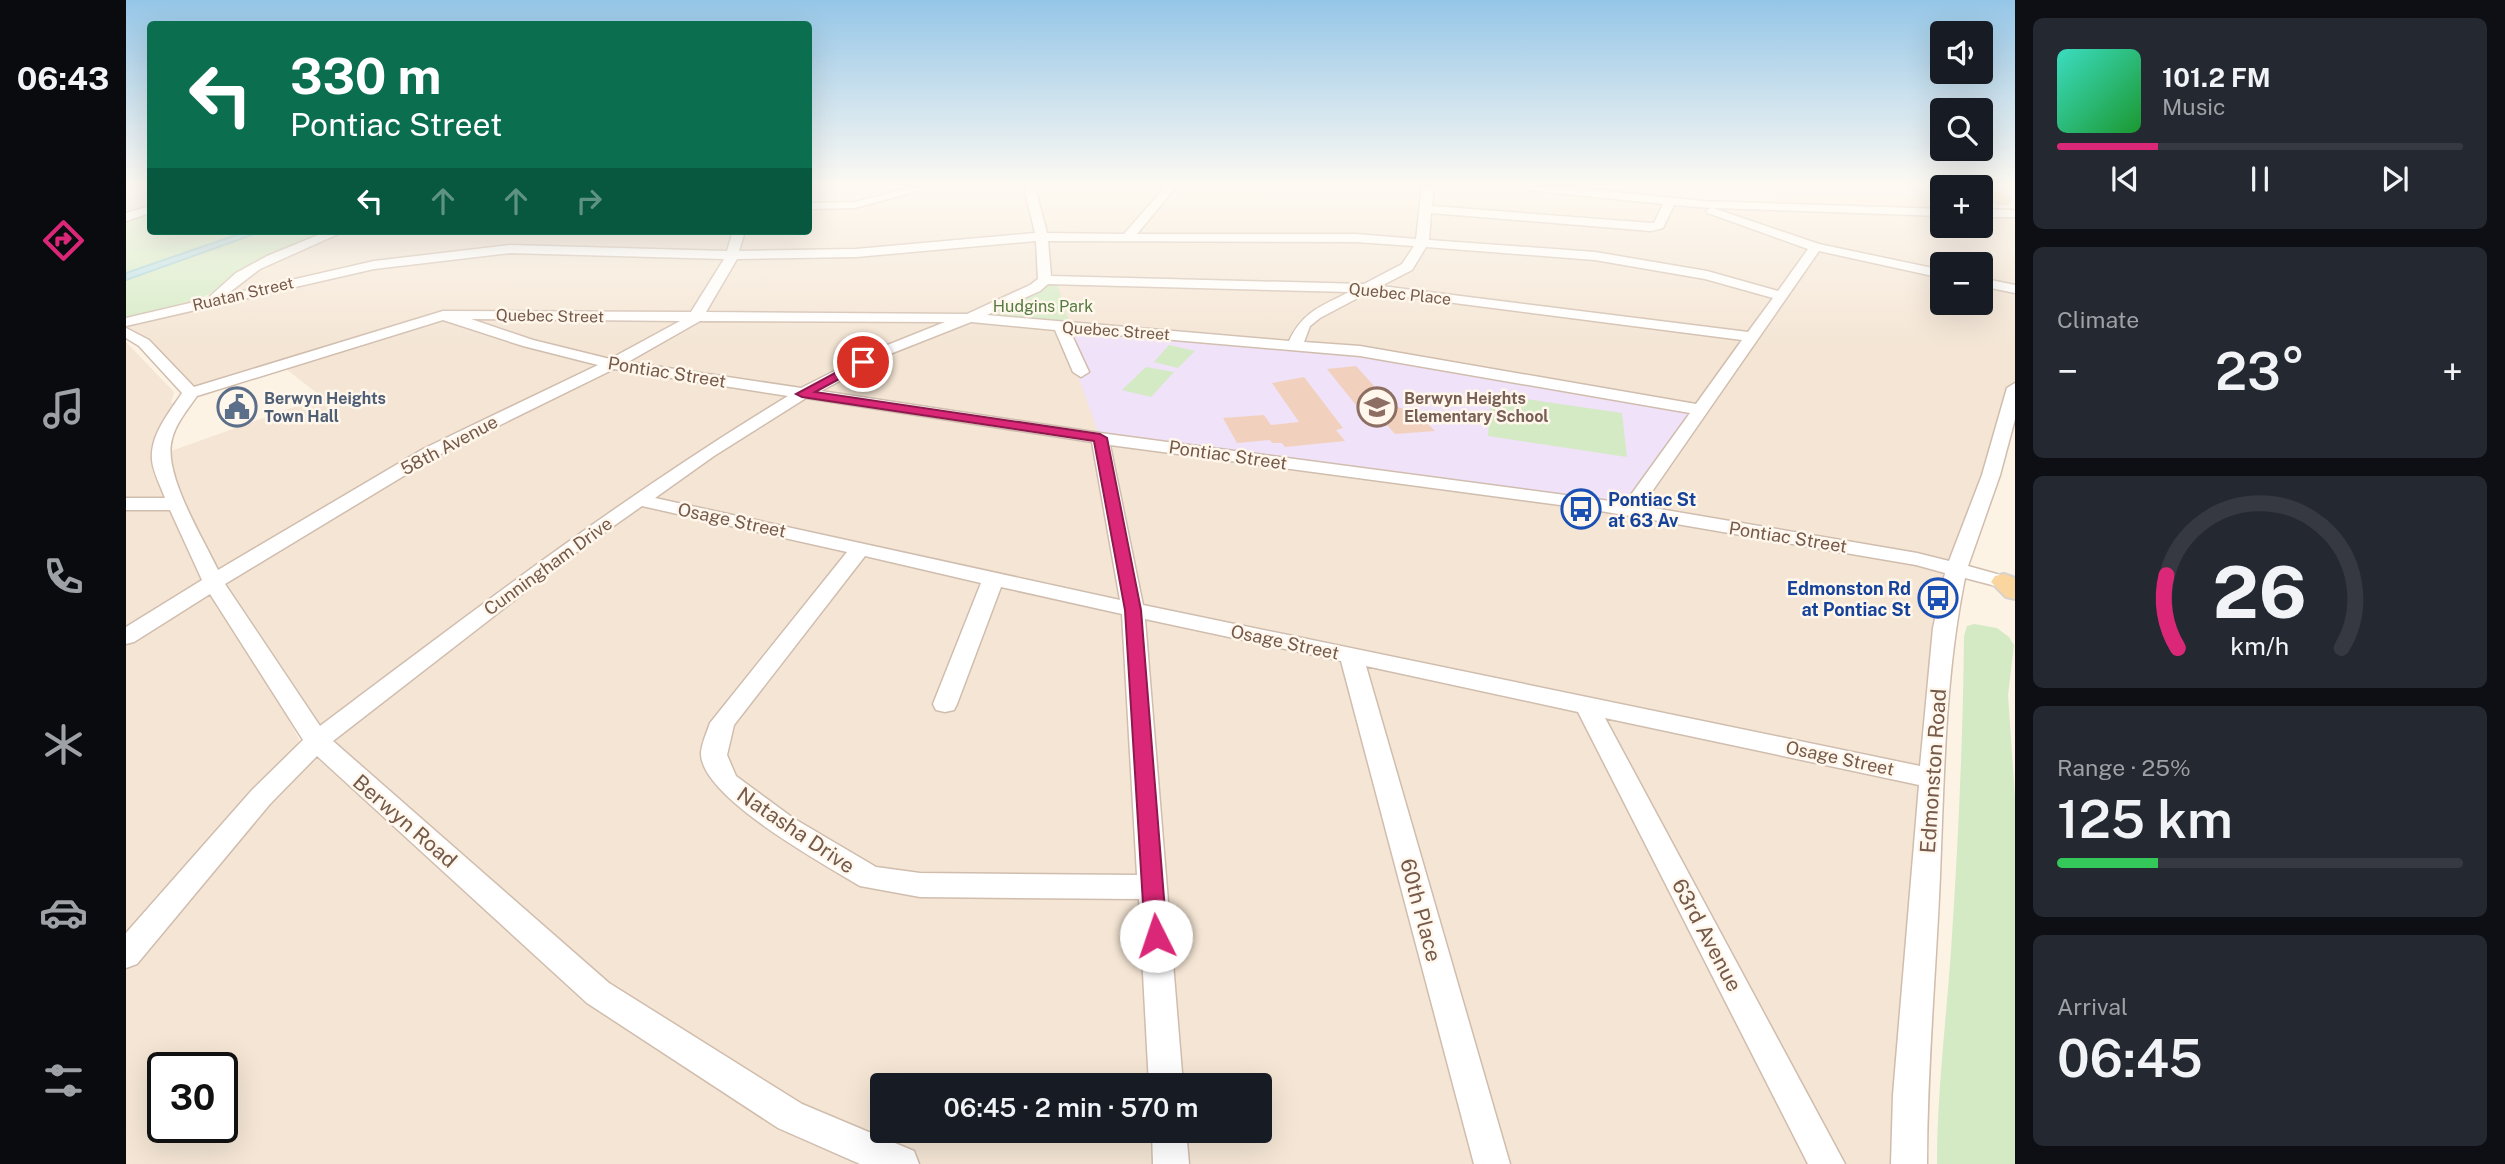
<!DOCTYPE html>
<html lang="en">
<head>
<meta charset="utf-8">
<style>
	body { margin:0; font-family:"Public Sans",sans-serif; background:#242831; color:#f1f3f6; height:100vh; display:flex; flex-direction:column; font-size:26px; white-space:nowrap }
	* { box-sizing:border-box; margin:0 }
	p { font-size:23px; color:#9ea1a6 }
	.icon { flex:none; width:38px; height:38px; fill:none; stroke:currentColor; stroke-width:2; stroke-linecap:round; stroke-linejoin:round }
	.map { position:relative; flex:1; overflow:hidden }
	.sheet { display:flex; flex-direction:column; gap:18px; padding:18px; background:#0d0f14; width:490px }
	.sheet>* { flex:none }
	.hud { position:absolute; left:21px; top:21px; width:665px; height:214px; border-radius:7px; box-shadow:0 7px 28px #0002; background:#0b6e4f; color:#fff; overflow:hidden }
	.buttons { position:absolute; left:1804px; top:21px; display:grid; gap:14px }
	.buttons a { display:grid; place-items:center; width:63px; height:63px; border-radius:7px; background:#171b24; box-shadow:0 7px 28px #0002; font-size:35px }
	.speed { position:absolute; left:21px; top:1052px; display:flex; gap:14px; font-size:35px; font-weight:700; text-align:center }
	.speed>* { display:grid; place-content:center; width:91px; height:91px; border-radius:50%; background:#171b24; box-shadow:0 7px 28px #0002; line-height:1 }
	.speed .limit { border:4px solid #111; border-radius:10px; background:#fff; color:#111 }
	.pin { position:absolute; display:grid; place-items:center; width:60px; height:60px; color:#fff; margin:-30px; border:4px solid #fff; border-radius:50%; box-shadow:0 2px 7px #0007 }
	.me { position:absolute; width:77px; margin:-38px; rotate:356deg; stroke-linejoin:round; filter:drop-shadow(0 0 5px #0008) }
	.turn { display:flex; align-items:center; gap:24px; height:147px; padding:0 28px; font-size:32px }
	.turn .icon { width:91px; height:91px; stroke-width:2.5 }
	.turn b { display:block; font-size:49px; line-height:60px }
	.lanes { display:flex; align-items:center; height:66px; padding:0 28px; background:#0003; justify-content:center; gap:35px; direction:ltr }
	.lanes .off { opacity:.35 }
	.big { font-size:52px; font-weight:600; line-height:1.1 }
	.sheet .tile { flex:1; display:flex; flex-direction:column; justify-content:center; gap:10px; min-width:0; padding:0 24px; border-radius:10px; background:#242831 }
	.sheet .dial { align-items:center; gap:0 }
	.dial svg { height:182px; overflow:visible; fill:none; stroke:#363941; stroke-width:7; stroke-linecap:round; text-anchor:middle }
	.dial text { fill:#f1f3f6; stroke:none }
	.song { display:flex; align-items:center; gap:21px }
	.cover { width:84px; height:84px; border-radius:10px; background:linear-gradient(135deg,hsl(170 70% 55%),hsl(130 70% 35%)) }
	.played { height:7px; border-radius:4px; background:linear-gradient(90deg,#db2777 25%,#363941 25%) }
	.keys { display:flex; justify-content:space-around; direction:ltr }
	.heat { display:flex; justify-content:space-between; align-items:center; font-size:38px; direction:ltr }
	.charge { height:10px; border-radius:5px; background:linear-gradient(90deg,#34c759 25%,#363941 0) }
	.trip { position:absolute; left:744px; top:1073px; width:402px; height:70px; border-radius:7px; background:#171b24; box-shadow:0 7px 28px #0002; font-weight:600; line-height:70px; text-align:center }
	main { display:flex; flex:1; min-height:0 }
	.tabs { display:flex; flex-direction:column; width:126px; justify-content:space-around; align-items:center; background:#090b0e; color:#9ea1a6 }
	.tabs .icon { width:49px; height:49px }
	.tabs .on { color:#db2777 }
	.tabs b { font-size:32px; color:#f1f3f6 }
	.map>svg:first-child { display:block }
	.residential { fill:#f4e5d4; fill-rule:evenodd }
	.commercial { fill:#fce3d9 }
	.industrial { fill:#ece5df }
	.education { fill:#f0e2f8 }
	.green { fill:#d4eac4 }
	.water { fill:#bae0e6; stroke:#a0d0d7; stroke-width:2 }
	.building { fill:#f1d1bd }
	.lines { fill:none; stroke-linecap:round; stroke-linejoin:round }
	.minor-casing { stroke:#d0bdae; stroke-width:3 }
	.major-casing { stroke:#d8d1cc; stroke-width:4 }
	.minor { fill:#fff; fill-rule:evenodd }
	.major { fill:#fad69e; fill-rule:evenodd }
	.route { fill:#db2777; stroke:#8e194d; stroke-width:2 }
	.labels { text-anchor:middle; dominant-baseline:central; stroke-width:5; stroke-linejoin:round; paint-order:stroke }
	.far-street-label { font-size:16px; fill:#75594a; stroke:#fff7ec }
	.far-park-label { font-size:16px; fill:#547b42; stroke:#fff7ec }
	.far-service-label { font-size:16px; font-weight:bold; fill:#4e5e75; stroke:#fff7ec; text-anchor:start }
	.far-education-label { font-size:16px; font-weight:bold; fill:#785e54; stroke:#fff7ec; text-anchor:start }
	.street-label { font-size:18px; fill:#75594a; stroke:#fff7ec }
	.transit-label { font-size:18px; font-weight:bold; fill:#164399; stroke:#fff7ec; text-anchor:start }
	.near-street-label { font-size:21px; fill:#75594a; stroke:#fff7ec }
</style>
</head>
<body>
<main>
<nav class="tabs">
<b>06:43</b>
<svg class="icon on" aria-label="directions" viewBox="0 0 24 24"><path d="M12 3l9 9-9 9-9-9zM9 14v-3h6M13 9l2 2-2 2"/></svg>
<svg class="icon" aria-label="music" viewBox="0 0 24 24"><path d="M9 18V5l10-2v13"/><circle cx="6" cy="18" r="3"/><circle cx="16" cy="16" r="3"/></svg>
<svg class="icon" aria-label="phone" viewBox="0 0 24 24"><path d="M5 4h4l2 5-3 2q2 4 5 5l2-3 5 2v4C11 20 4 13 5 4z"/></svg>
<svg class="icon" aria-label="climate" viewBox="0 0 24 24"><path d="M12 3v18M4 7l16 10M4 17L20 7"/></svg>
<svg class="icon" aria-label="car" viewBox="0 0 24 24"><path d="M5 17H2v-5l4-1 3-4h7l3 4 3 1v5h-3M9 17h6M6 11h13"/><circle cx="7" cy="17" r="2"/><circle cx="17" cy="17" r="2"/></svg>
<svg class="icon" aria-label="filters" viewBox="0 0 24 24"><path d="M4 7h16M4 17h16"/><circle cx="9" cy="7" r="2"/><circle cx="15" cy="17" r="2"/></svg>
</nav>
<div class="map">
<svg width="1889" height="1164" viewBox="0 0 1889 1164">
	<rect width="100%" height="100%" fill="#fcf3e5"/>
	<!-- residential -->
	<g class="residential">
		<path d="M683,187H1550L1565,203L1816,212V226H1855V213L1885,214L1889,219V388L1831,567L1783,1164H775L500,1013L222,772L123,639L34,455L196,397L155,365L65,393L0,332V322L87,301L110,280L213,231H682ZM1816,264H1855V303H1816ZM756,1085H1134V1130H756Z"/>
		<path d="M0,342L48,392L45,403H49L27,448L32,478L91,608L161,716L175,744L449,993L564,1070L682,1139L738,1164H0ZM37,1068H96V1127H37Z"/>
	</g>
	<!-- commercial -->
	<polygon class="commercial" points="1640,187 1816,187 1816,212 1658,207"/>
	<!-- industrial -->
	<polygon class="industrial" points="8,187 24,187 24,207 0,215 0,190"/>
	<!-- education -->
	<polygon class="education" points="935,327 1169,344 1575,410 1503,511 974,438"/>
	<!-- green -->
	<g class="green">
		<polygon points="24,213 24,231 208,231 127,265 119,277 73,299 0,318 0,221"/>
		<polygon points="930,280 945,328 843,318"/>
		<polygon points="1043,345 1069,351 1052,368 1028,362"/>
		<polygon points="1020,367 1048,372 1025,397 996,390"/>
		<polygon points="1365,394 1496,413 1501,457 1362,436"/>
		<path d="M1848,624L1871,628L1883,637L1888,645L1882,695L1889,797V1164H1811C1811,1093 1820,1022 1825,951C1832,846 1837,741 1838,636L1841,626Z"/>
	</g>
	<!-- water -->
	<polygon class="water" points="122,231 137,231 0,280 0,273"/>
	<!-- building -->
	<g class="building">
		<polygon points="1230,366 1266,406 1276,408 1279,411 1288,410 1309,431 1269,434 1262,426 1246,425 1201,369"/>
		<polygon points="1178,377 1217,428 1210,430 1219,441 1159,447 1156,443 1146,443 1144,440 1111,443 1097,418 1138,415 1145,425 1173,422 1146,383"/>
	</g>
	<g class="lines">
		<!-- minor casing -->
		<g class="minor-casing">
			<g id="minor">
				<polygon points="786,187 806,187 729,208 682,209 682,203 729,202"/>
				<path d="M898,187H909L921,233L998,234L1039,187H1050L1011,234H1230L1290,239L1296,187H1308L1306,206L1525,223H1528L1537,204L1401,190L1396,187H1440L1577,201L1816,209V216L1587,208L1693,244L1816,270V278L1693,251L1516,506L1791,553L1823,561L1856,475L1881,388L1889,383V419L1874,475L1842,566L1889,579V591L1839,578C1819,676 1818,776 1814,876C1810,972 1801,1068 1801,1164H1765L1767,1095L1793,785L1479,718L1719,1164H1682L1452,712L1240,666L1384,1164H1348L1215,661L1019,619L1057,1085H1023L1013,899L794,897L734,886C698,864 576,798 575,754C575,745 581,732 584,723L721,552L516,506L448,554L207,741L483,983L676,1104L788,1151L793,1164H734L652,1128L461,1003L191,756L144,804L11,964L0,968V933L126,790L177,740L84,594L8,642L0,644V627L76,580L44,510H0V498H39C35,487 27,472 26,460C24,435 43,413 56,393L13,346L0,338V328L23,340L68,387L317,311L565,312L598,259L384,253L248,269L0,326V318L81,299L110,273L141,256L202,231H219L134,269L100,295L248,261L384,245L601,251L607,231H619L613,251L730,249L909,233ZM1548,205L1585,208L1580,211L1582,213L1682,249L1652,291L1581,271L1469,252L1303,240L1305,213L1525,231L1537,228ZM910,241L912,279L904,285L841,314L580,312L611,259L730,257ZM922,241L1230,242L1288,246L1276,264L1238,284L925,276ZM1300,247L1469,260L1579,279L1647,298L1622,332L1255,286L1286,270ZM922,284L1223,292C1196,306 1177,311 1163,341L861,315L914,291ZM1243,292L1616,340L1570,404L1234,346L1178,342L1184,326L1194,318ZM345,319L554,321L484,359L407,340ZM317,320L397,346L472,365L297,449L92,570C77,538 36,473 46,439C50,423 62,409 71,396ZM574,321L819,322L754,348L675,388L502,362ZM845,322L929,330L947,372L955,377L963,372L944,331L1234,356L1564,413L1499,503L974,433L695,391L764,354ZM488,369L662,396C498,495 347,611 194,726L99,584L309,457ZM680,398L966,442L994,600L529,498L588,456ZM984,445L1457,508L1790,565L1819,573L1807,628L1794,766L1017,605ZM739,556L855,583L807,704L810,710L819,712L828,710L831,704L875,587L996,614L1011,875L794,873L750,867L667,818L610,776L601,755L608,725Z"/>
				<polygon points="24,206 24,213 0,221 0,213"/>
				<polygon points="1855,209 1885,210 1889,211 1889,217 1855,217"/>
				<polygon points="1855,278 1889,285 1889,293 1855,286"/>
				<polygon points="1026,1130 1060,1130 1063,1164 1027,1164"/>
			</g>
		</g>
		<!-- major casing -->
		<g class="major-casing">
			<g id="major">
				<polygon points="1855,187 1868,187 1883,200 1881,203 1871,203 1855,191"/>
				<polygon points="1878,574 1889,578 1889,599 1880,597 1865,582 1869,576"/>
			</g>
		</g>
		<!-- minor -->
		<use href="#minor" class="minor"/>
		<!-- major -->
		<use href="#major" class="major"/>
	</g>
	<!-- sky -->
	<linearGradient id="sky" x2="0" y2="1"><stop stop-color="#95c6e7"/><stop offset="0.53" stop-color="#fefaf3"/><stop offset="1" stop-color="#fefaf3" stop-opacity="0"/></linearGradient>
	<rect width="1889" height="350" fill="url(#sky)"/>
	<!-- route -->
	<polygon class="route" points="737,358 742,362 741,364 689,392 974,434 981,438 1015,610 1041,936 1038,943 1030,946 1022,943 1019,936 999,610 968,441 676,397 670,394"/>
	<!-- icons -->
	<defs>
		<g id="civic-ring" transform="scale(2.0125)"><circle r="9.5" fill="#fff7ec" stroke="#5c6f8a" stroke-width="1.5"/><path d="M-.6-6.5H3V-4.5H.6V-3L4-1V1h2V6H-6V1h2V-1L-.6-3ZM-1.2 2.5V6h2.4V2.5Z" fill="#5c6f8a"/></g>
		<g id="school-ring" transform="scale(2.0125)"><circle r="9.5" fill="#fff7ec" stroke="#8d6e63" stroke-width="1.5"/><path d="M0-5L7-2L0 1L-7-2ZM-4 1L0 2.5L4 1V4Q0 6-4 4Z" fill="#8d6e63"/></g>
		<g id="bus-ring" transform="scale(2.0125)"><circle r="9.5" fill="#fff7ec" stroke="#1a4fb4" stroke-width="1.5"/><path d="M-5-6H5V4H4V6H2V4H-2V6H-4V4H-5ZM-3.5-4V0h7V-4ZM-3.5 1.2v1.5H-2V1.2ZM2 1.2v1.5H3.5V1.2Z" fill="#1a4fb4"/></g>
	</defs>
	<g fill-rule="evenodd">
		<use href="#civic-ring" x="111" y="407"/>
		<use href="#school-ring" x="1251" y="407"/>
		<use href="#bus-ring" x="1455" y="509"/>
		<use href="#bus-ring" x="1812" y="598"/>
	</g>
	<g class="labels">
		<!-- far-street labels -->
		<g class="far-street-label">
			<text transform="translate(117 294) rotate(-13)">Ruatan Street</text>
			<text transform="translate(1274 294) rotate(6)">Quebec Place</text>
			<text transform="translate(424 316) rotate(1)">Quebec Street</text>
			<text transform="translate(990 331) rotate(4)">Quebec Street</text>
		</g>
		<!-- far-park labels -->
		<g class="far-park-label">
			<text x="917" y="306">Hudgins Park</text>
		</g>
		<!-- far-service labels -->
		<g class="far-service-label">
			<text x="138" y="398">Berwyn Heights<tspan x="138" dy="18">Town Hall</tspan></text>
		</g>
		<!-- far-education labels -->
		<g class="far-education-label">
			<text x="1278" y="398">Berwyn Heights<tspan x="1278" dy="18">Elementary School</tspan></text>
		</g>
		<!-- street labels -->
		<g class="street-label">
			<text transform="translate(541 372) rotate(9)">Pontiac Street</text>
			<text transform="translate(323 445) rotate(-28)">58th Avenue</text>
			<text transform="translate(1102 455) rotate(8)">Pontiac Street</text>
			<text transform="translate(606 520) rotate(12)">Osage Street</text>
			<text transform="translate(1662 537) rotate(9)">Pontiac Street</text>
			<text transform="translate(422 566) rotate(-36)">Cunningham Drive</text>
			<text transform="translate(1159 642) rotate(12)">Osage Street</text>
			<text transform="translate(1714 758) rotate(12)">Osage Street</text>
		</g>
		<!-- transit labels -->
		<g class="transit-label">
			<text x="1482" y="499">Pontiac St<tspan x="1482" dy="21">at 63 Av</tspan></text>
			<text x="1785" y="588" text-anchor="end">Edmonston Rd<tspan x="1785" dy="21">at Pontiac St</tspan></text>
		</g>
		<!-- near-street labels -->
		<g class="near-street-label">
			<text transform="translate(1807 771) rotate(-86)">Edmonston Road</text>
			<text transform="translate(279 821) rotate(41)">Berwyn Road</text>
			<text transform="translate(670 830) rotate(34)">Natasha Drive</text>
			<text transform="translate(1295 910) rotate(75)">60th Place</text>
			<text transform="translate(1581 935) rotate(62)">63rd Avenue</text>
		</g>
	</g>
</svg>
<div class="buttons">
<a><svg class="icon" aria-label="sound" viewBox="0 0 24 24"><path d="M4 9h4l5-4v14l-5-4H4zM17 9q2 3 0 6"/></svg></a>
<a><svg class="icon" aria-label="search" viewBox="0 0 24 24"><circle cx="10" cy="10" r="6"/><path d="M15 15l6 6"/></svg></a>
<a>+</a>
<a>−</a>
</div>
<div class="speed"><div class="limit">30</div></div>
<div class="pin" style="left:737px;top:362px;background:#d93025"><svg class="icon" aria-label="arrive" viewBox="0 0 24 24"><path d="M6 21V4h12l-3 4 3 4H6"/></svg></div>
<svg class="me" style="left:1030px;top:936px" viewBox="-20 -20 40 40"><circle r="19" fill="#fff"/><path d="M0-13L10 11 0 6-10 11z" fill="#db2777"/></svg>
<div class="trip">06:45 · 2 min · 570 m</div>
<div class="hud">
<div class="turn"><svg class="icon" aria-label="left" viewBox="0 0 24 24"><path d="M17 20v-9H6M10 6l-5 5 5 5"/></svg><div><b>330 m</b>Pontiac Street</div></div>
<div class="lanes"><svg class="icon" aria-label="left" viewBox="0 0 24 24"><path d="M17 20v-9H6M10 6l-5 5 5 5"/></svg><svg class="icon off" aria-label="ahead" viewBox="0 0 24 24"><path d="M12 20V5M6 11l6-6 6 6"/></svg><svg class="icon off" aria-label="ahead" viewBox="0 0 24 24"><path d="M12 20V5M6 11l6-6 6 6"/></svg><svg class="icon off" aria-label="right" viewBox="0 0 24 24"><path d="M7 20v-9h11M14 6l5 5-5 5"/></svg></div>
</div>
</div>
<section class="sheet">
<div class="tile">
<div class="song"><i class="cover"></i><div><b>101.2 FM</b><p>Music</p></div></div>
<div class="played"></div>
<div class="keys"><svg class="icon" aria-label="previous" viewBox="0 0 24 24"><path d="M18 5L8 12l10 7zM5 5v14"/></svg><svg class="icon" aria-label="pause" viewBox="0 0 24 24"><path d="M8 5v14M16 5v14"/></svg><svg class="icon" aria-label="next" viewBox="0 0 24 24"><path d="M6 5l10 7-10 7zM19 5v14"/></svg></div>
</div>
<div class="tile"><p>Climate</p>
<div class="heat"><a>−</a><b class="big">23°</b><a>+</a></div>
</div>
<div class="tile dial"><svg viewBox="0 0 100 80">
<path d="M14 69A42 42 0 1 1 86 69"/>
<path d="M14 69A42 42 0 0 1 9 37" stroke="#db2777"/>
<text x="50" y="56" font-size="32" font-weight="700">26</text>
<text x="50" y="72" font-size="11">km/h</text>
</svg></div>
<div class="tile"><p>Range · 25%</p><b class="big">125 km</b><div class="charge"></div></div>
<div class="tile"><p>Arrival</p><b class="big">06:45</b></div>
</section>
</main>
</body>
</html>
